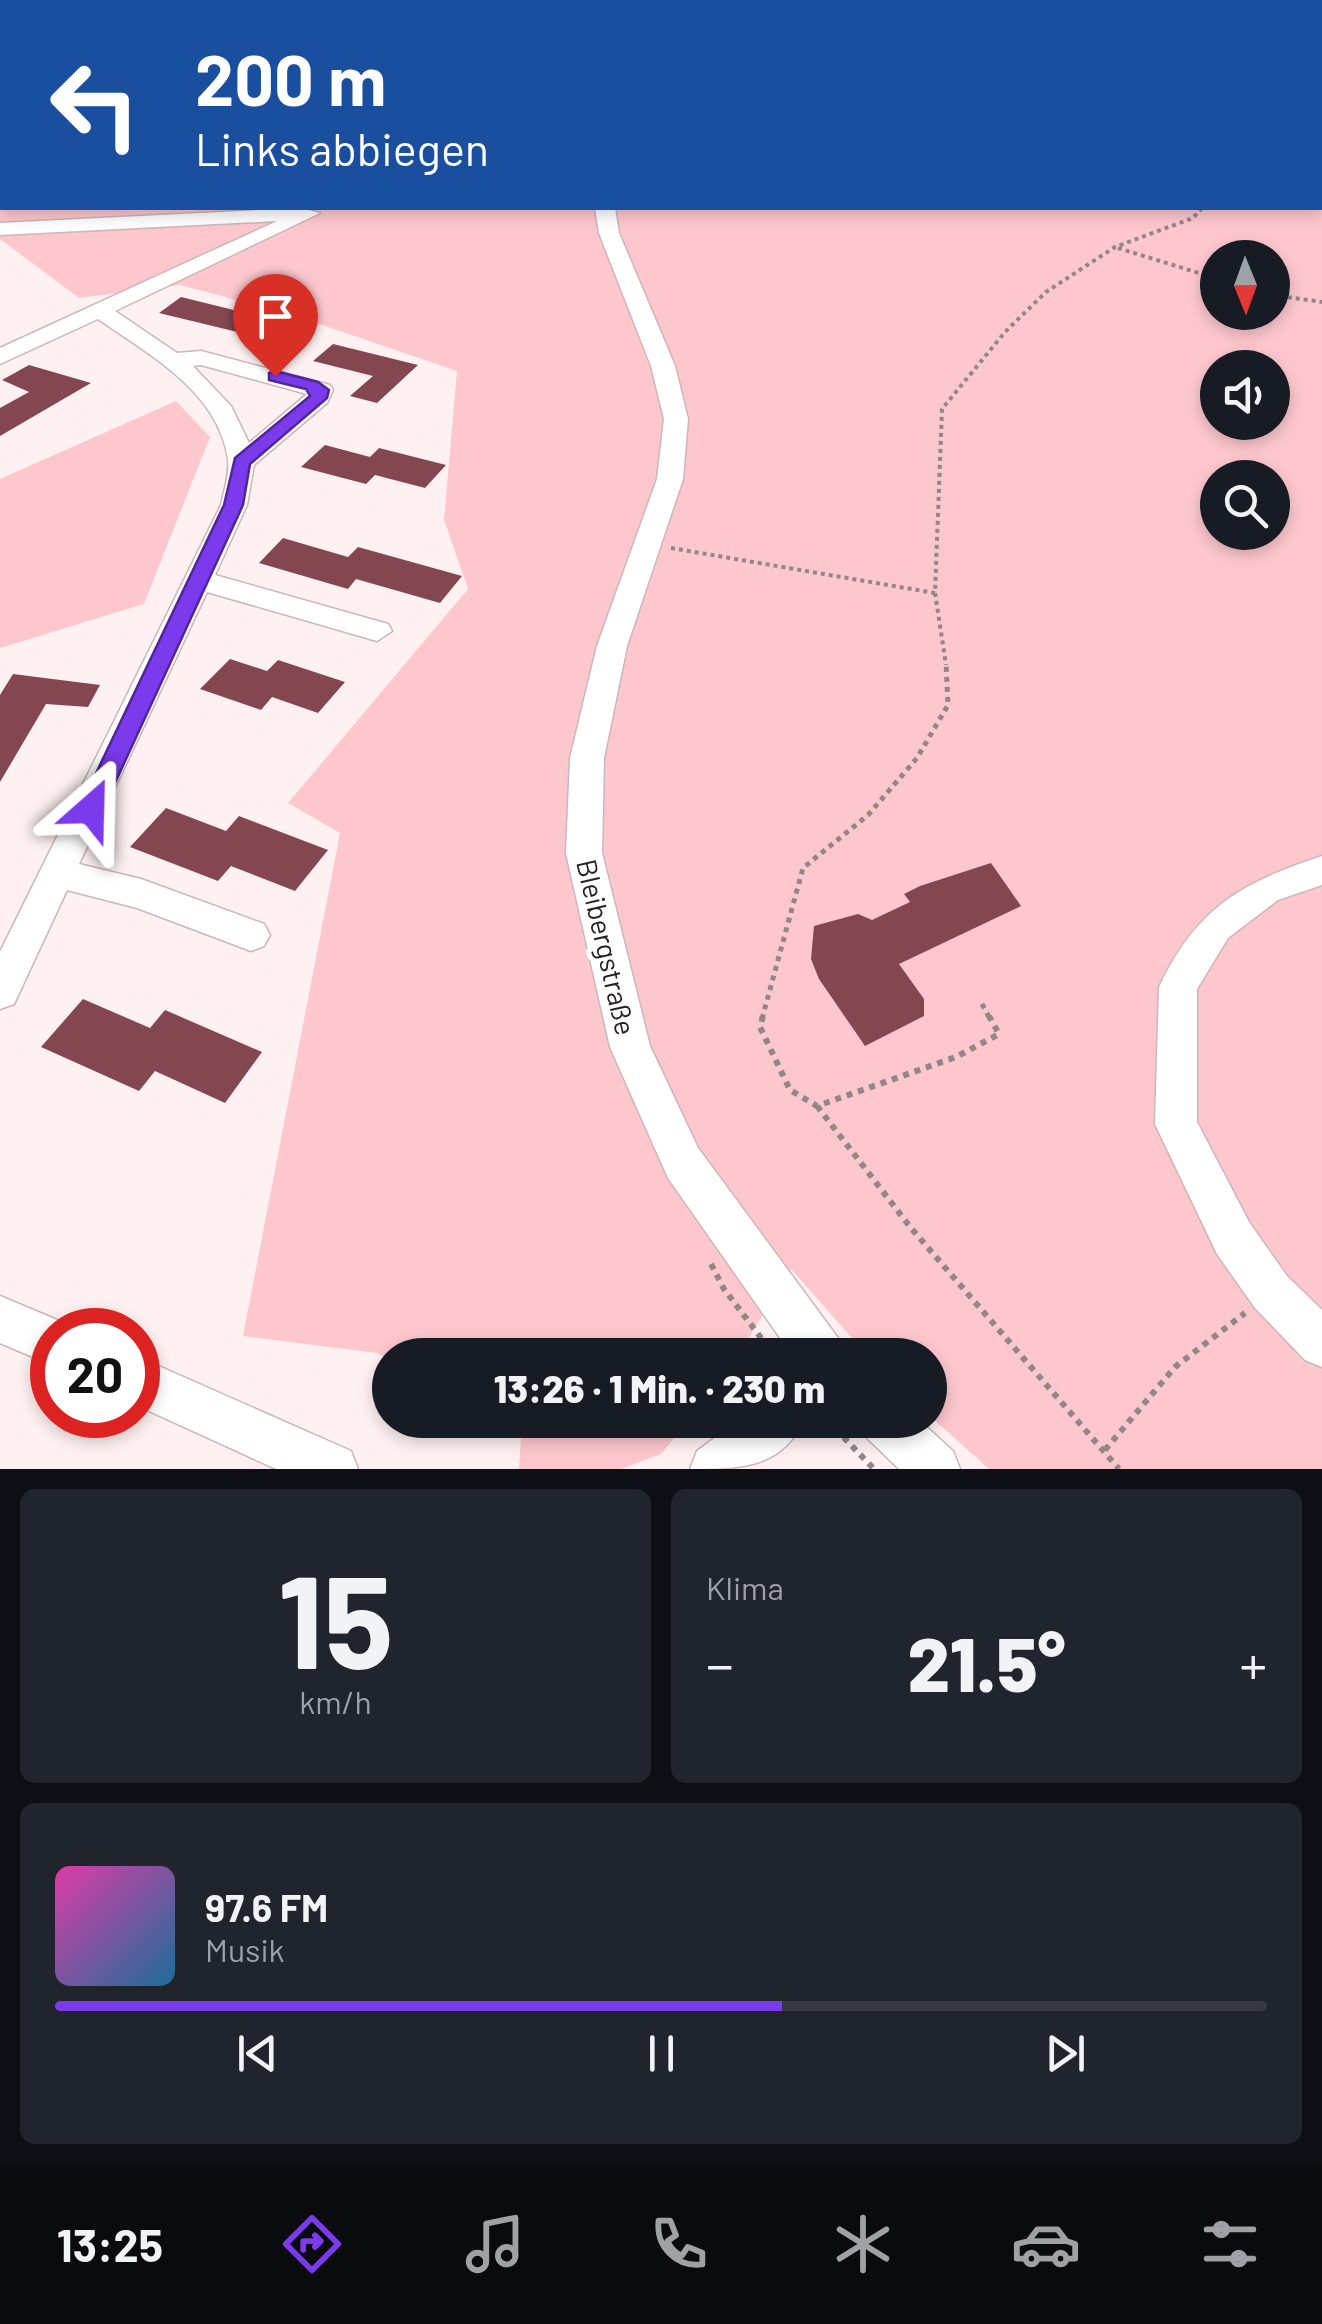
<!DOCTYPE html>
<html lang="de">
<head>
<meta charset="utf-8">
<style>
	body { margin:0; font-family:Barlow,sans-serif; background:#20242c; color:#f1f3f6; height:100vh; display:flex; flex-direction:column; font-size:38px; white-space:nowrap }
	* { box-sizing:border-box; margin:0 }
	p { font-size:32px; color:#9ea1a6 }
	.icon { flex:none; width:55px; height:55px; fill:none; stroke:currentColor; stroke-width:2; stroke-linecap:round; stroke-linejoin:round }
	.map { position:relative; height:1469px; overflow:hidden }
	.side { display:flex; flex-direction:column; gap:20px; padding:20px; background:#0d0f14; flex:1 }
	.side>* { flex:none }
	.banner { position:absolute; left:0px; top:0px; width:1322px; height:210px; box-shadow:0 5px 15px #0003; background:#1a4fa0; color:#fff; overflow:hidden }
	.needle { width:65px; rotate:179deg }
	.buttons { position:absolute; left:1200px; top:240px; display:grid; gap:20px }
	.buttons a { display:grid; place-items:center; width:90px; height:90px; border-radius:50%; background:#171b24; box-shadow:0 5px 15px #0003; font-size:50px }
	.speed { position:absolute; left:30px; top:1308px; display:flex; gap:20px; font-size:50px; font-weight:700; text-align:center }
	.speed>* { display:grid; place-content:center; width:130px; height:130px; border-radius:50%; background:#171b24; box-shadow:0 5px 15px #0003; line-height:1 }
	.speed .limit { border:15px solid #d22; background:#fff; color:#111 }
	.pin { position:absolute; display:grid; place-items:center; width:85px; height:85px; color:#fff; margin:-102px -42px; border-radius:50% 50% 50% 0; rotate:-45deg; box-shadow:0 0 10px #0007 }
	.pin .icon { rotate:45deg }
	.me { position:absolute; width:110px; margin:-55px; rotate:25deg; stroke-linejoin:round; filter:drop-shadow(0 0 8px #0008) }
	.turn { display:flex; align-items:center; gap:35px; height:210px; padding:0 30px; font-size:45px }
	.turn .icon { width:130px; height:130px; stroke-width:2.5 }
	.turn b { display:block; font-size:70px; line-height:85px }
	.big { font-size:75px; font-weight:800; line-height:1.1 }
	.side .tile { flex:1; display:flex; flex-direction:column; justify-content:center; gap:15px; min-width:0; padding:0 35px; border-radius:15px; background:#20242c }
	.side .dial { align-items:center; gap:0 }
	.dial b { font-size:130px; line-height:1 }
	.song { display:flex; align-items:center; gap:30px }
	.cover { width:120px; height:120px; border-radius:15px; background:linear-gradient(135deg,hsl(320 70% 55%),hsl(200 70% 35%)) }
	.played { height:10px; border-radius:5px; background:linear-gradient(90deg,#7c3aed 60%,#363941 60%) }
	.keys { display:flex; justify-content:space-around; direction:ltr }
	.heat { display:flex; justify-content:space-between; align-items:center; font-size:55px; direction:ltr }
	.side .tiles { flex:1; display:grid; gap:20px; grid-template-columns:1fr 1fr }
	.tile:last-child { grid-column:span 2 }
	.trip { position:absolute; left:372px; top:1338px; width:575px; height:100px; border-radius:50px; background:#171b24; box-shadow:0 5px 15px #0003; font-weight:800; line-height:100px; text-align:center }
	.menu { display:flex; height:160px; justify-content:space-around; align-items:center; background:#090b0e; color:#9ea1a6 }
	.menu .icon { width:70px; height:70px }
	.menu .active { color:#7c3aed }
	.menu b { font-size:45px; color:#f1f3f6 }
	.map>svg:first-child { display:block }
	.green { fill:#fec7ce; fill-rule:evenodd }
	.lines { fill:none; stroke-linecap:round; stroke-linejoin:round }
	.stream { stroke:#92d6f9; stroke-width:4 }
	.building { fill:#844751 }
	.minor-casing { stroke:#ccb6b8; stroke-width:3 }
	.path-far3 { stroke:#928788; stroke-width:2.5; stroke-dasharray:2.5 2.5; stroke-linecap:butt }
	.path-far2 { stroke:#928788; stroke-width:4; stroke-dasharray:4 4; stroke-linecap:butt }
	.path-far1 { stroke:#928788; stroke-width:5; stroke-dasharray:5 5; stroke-linecap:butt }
	.path { stroke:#928788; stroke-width:6; stroke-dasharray:6 6; stroke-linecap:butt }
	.minor { fill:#fff; fill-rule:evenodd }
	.route { fill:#7c3aed; stroke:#51269a; stroke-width:2.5 }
	.labels { text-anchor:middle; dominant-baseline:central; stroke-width:10; stroke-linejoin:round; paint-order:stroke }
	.street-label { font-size:28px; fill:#271f20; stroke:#fff }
</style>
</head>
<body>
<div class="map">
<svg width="1322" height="1469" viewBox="0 0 1322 1469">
	<rect width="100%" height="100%" fill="#fff1f2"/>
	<!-- green -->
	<g class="green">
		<path d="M0,0H1322V1469H989L930,1416V1355H867L791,1269L738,1355H390V1359L377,1353L243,1336L340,833L288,803L468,589L444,520L457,371L293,315L180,285L79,298L0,239ZM2,2H1320V208H2ZM1218,258H1272V312H1218ZM1218,368H1272V422H1218ZM1218,478H1272V532H1218Z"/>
		<polygon points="176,401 210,437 144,604 0,648 0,479"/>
		<polygon points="522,1420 689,1420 661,1454 621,1469 519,1469"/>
	</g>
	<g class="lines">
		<!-- stream -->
		<polyline class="stream" points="373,2 378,0"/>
	</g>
	<!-- building -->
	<g class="building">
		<polygon points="181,297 287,323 266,339 159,313"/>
		<polygon points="333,344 418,365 377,403 350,396 373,376 313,361"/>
		<polygon points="29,365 91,383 0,436 0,408 29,392 2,380"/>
		<polygon points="325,445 370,457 379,448 446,465 425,488 375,475 366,484 301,467"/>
		<polygon points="283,538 348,557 358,547 462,576 440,603 356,579 348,589 259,563"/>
		<polygon points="230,659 267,671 278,660 345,682 318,713 272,697 261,710 200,689"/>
		<polygon points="13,674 100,685 88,707 46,704 0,782 0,695"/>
		<polygon points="166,808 226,831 239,816 328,850 295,891 231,866 218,881 130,847"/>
		<polygon points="991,863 1021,906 899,964 924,999 924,1016 865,1046 819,979 811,959 814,926 858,914 872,920 910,902 904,894 920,886"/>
		<polygon points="83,999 150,1028 165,1010 262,1052 225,1103 155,1071 139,1091 41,1047"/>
	</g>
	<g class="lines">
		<!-- minor casing -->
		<g class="minor-casing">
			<g id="minor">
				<polygon points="871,0 898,0 899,2 872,2"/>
				<path d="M301,208L320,213L115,311L177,353L201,351L330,385L333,390L327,403L254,465L247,505L215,575L388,624L392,631L377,641L207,592L79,864L141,879L264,924L270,935L264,946L251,951L137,908L67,890L14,1004L0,1009V952L221,505C224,490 230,474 228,459C218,391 148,354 98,319L0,364V348L277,221L0,235V223ZM201,365L307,394L249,443L231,406L193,366Z"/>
				<polygon points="595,208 615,208 619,233 675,366 688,419 683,479 627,646 604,758 602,853 650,1046 698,1148 838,1338 845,1355 792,1355 668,1178 610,1047 566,853 570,758 597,646 657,479 664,419 651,366 599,233"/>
				<path d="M1322,856V885L1278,900L1228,938L1197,989V1122L1249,1222L1287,1276L1322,1310V1367L1305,1360L1255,1308L1217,1254L1155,1124L1159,987C1197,907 1241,883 1322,856Z"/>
				<polygon points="0,1296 69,1325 71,1330 52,1330 52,1365 0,1343"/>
				<polygon points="138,1357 351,1451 358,1469 276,1469 138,1406"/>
				<path d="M739,1420H804C781,1469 739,1469 690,1469L697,1451Z"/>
				<polygon points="858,1420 919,1420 953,1451 960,1469 899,1469 866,1437"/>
			</g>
		</g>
		<!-- path-far3 -->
		<g class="path-far3">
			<polyline points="802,0 810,2"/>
			<polyline points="1159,0 1165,2"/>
		</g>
		<!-- path-far2 -->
		<g class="path-far2">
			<polyline points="1118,248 1218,279"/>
			<polyline points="1272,295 1322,302"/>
			<polyline points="671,548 935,593 942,409 1005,332 1046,292 1115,247 1193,218 1202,208"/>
			<polyline points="935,593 946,665"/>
		</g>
		<!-- path-far1 -->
		<g class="path-far1">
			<polyline points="982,1004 990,1019"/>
			<polyline points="762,1019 803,868 868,815 917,758 948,705 946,663"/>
		</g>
		<!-- path -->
		<g class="path">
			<polyline points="763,1016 760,1027 790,1090 817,1106 956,1057 999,1034 989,1016"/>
			<polyline points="817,1106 911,1228 1119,1469"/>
			<polyline points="711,1264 724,1289 774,1355"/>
			<polyline points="827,1420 874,1469"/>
			<polyline points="1105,1450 1175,1367 1245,1313"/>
		</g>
		<!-- minor -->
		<use href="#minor" class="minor"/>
	</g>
	<!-- route -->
	<polygon class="route" points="275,371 318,382 329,390 327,398 250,464 243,505 103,809 91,818 82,816 79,809 224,505 235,458 310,396 306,389 269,380 269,373"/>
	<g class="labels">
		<!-- street labels -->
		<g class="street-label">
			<text transform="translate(607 947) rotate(77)">Bleibergstraße</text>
		</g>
	</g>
</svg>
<div class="buttons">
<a><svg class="needle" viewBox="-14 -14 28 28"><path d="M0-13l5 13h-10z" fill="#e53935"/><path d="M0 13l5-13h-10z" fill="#9ea1a6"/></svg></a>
<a><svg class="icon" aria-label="sound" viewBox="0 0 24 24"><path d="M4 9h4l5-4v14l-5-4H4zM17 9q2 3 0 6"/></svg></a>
<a><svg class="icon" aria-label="search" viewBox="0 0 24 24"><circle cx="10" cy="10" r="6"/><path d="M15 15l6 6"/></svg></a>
</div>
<div class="speed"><div class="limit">20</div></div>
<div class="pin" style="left:275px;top:376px;background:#d93025"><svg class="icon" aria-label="arrive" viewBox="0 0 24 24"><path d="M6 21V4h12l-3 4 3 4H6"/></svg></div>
<svg class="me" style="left:91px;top:809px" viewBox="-20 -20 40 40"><path d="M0-17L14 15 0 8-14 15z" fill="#7c3aed" stroke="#fff" stroke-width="4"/></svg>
<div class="trip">13:26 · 1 Min. · 230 m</div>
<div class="banner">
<div class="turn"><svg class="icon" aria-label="left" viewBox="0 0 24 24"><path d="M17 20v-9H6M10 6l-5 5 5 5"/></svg><div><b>200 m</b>Links abbiegen</div></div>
</div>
</div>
<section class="side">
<div class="tiles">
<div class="tile dial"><b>15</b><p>km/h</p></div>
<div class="tile"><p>Klima</p>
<div class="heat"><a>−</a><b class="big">21.5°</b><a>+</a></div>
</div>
<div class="tile">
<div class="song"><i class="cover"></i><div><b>97.6 FM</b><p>Musik</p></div></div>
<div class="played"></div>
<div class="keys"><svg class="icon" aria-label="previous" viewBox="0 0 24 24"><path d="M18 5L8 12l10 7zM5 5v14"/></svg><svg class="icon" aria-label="pause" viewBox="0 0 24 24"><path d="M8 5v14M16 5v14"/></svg><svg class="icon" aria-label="next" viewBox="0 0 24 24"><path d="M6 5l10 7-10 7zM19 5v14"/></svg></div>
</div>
</div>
</section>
<nav class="menu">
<b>13:25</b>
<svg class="icon active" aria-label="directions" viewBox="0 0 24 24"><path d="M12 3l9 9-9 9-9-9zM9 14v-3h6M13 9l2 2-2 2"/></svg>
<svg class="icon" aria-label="music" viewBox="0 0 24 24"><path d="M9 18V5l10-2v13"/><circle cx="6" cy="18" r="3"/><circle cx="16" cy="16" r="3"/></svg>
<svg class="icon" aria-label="phone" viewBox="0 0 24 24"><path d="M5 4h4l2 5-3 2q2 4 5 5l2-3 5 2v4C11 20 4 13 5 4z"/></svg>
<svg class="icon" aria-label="climate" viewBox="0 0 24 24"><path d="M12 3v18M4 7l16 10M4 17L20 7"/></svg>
<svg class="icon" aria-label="car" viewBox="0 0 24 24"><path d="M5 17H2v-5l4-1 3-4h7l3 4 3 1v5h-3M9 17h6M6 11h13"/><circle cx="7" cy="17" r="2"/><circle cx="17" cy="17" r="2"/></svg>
<svg class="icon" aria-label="filters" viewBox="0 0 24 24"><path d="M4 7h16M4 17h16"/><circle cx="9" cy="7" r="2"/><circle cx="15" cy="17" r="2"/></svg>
</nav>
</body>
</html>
